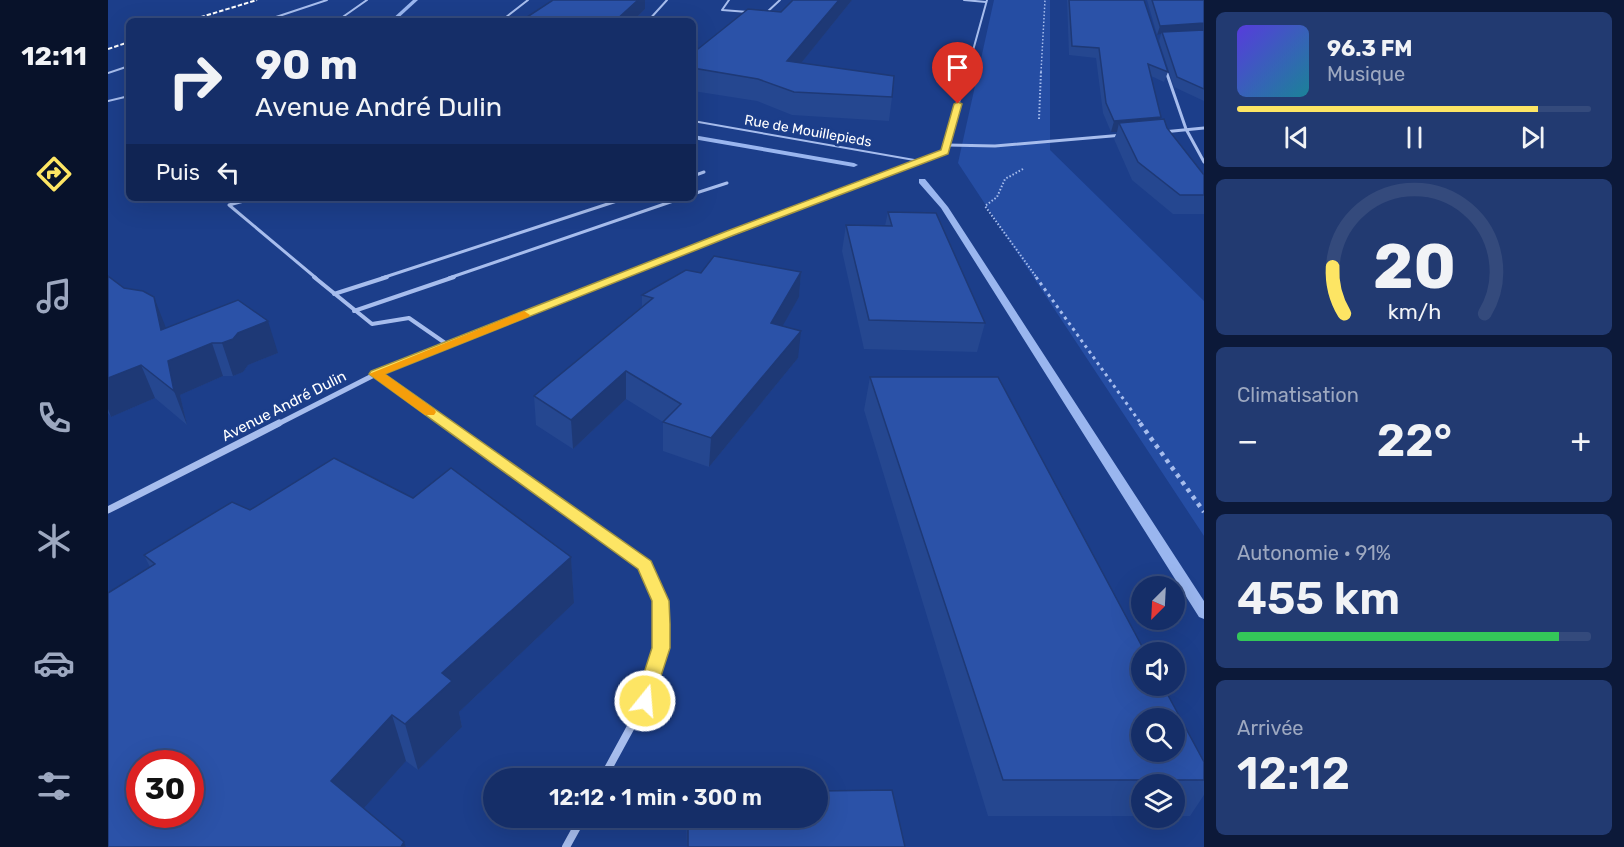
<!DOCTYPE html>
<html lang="fr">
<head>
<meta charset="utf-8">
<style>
	body { margin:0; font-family:Rubik,sans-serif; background:#223a71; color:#f1f3f6; height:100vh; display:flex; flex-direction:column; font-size:22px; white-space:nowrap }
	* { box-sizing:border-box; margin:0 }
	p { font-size:20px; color:#9da8c0 }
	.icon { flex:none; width:33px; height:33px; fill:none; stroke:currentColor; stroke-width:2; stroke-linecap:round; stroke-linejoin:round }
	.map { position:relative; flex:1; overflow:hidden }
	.drawer { display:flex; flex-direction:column; gap:12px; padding:12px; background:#0c1939; width:420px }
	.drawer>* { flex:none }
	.hud { position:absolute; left:18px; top:18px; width:570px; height:183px; border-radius:9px; box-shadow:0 6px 24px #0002,0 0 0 2px #344a7c; background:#152e68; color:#f1f3f6; overflow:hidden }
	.needle { width:39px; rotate:204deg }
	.buttons { position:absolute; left:1023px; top:576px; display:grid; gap:12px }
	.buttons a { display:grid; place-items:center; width:54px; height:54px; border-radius:50%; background:#152e68; box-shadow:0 6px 24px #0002,0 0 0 2px #344a7c; font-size:30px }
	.speed { position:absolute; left:18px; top:750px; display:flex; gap:12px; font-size:30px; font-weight:700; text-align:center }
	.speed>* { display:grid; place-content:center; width:78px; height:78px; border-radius:50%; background:#152e68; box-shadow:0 6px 24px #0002,0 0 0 2px #344a7c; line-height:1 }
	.speed .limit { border:9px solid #d22; background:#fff; color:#111 }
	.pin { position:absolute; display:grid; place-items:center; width:51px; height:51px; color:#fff; margin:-62px -26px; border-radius:50% 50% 50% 0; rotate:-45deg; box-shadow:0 0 6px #0007 }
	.pin .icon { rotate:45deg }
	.me { position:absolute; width:66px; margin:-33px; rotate:17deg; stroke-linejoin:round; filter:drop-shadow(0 0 4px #0008) }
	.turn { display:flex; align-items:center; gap:21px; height:126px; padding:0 30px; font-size:27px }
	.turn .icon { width:78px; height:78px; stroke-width:2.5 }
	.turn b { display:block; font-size:42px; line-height:51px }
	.then { display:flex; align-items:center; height:57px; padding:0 30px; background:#0003; gap:12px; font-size:22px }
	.big { font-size:45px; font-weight:600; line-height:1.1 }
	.drawer .tile { flex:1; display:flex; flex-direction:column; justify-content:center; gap:9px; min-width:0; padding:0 21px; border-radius:9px; background:#223a71 }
	.drawer .dial { align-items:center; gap:0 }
	.dial svg { height:156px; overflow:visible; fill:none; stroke:#344a7c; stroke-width:7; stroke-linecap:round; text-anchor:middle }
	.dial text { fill:#f1f3f6; stroke:none }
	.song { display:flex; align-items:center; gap:18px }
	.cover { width:72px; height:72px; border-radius:9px; background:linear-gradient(135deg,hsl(250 70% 55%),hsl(190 70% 35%)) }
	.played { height:6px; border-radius:3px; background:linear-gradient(90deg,#fde564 85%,#344a7c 85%) }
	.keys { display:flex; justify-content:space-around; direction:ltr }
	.heat { display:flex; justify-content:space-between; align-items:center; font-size:33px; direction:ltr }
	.charge { height:9px; border-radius:4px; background:linear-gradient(90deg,#34c759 91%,#344a7c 0) }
	.trip { position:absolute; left:375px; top:768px; width:345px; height:60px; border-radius:30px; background:#152e68; box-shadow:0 6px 24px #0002,0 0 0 2px #344a7c; font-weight:600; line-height:60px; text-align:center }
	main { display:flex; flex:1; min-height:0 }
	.menu { display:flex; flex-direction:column; width:108px; justify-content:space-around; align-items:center; background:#08122a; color:#9da8c0 }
	.menu .icon { width:42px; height:42px }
	.menu .current { color:#fde564 }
	.menu b { font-size:27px; color:#f1f3f6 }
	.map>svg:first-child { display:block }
	.green { fill:#254da3 }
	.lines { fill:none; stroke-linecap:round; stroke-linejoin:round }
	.stream { fill:#9ab6ef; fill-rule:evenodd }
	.path-far3 { stroke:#a7bded; stroke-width:1.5; stroke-dasharray:1.5 2; stroke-linecap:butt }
	.path-far2 { stroke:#a7bded; stroke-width:2; stroke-dasharray:1.5 2; stroke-linecap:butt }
	.path-far1 { stroke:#a7bded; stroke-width:3; stroke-dasharray:3 4; stroke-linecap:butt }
	.path { stroke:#a7bded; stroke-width:4.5; stroke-dasharray:4 5; stroke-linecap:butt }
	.service-far2 { stroke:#a7bded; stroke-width:2 }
	.service-far1 { stroke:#a7bded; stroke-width:3 }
	.service { stroke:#a7bded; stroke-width:4 }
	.minor-far5 { stroke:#a7bded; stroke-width:2 }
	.minor-far4 { stroke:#a7bded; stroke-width:3 }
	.minor-far3 { stroke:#a7bded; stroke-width:4.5 }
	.minor-far2 { stroke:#a7bded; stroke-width:5 }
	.minor-far1 { stroke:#a7bded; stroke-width:7 }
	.minor { stroke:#a7bded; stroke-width:8 }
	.rail { stroke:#fff; stroke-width:2; stroke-dasharray:4.5 2; stroke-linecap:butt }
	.wall { fill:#254790 }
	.shaded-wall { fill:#1e3976 }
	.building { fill:#2b52a8; stroke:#1e3976; stroke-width:1.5; fill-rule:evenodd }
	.route { fill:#fde564; stroke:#a49541; stroke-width:1.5 }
	.slow { fill:#f59e0b }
	.labels { text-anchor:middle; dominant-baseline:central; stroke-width:6; stroke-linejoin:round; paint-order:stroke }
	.far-street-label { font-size:14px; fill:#fff; stroke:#1c3e8a }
	.street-label { font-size:15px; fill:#fff; stroke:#1c3e8a }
</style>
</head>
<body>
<main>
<nav class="menu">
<b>12:11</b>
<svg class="icon current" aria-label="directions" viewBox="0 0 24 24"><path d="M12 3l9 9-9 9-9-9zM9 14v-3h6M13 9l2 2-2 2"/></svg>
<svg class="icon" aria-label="music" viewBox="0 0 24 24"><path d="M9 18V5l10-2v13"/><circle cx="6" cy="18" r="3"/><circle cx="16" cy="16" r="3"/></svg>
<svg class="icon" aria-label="phone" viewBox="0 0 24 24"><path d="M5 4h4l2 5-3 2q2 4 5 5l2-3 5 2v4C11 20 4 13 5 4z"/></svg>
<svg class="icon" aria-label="climate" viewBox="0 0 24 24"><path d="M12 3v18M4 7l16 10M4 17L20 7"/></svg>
<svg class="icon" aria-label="car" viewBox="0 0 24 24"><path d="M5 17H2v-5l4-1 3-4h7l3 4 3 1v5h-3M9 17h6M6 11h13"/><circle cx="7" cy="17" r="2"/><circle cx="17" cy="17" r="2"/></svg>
<svg class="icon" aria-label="filters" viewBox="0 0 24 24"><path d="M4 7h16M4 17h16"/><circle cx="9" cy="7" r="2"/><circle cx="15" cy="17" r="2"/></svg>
</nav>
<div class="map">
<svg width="1096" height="847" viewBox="0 0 1096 847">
	<rect width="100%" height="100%" fill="#1c3e8a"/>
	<!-- green -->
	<polygon class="green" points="886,0 942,0 942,150 1096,301 1096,536 850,163"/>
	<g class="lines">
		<!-- stream -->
		<g class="stream">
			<polygon points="305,0 310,0 287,21 282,21"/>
			<polygon points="585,135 746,163 750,165 746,167 585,139"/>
			<polygon points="811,179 817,179 840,207 1096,601 1096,619 1091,617 833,208 811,183"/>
		</g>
		<!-- path-far3 -->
		<polyline class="path-far3" points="933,72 937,0"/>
		<!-- path-far2 -->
		<g class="path-far2">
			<polyline points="931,119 933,71"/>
			<polyline points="915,169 897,179 889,197 877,206 929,278"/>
		</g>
		<!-- path-far1 -->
		<polyline class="path-far1" points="928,277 1034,425"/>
		<!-- path -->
		<polyline class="path" points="1032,423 1096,512"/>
		<!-- service-far2 -->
		<g class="service-far2">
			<polyline points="621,0 614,10 640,12"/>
			<polyline points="856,0 878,2"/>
			<polyline points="658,13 672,0"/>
			<polyline points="156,21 219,0"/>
			<polyline points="229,21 259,0"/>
			<polyline points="393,21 420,0"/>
			<polyline points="540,21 559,0"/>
			<polyline points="0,73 21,66"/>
			<polyline points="0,101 21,96"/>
			<polyline points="585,121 812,161"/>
		</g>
		<!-- service-far1 -->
		<g class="service-far1">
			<polyline points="585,176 596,172"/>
			<polyline points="585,194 619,183"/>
			<polyline points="147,198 121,205 208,278"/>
			<polyline points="274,278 518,198"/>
			<polyline points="341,278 574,198"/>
		</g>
		<!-- service -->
		<g class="service">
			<polyline points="206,277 264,324 301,318 340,345"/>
			<polyline points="226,294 279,277"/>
			<polyline points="246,311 346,277"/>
		</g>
		<!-- minor-far5 -->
		<g class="minor-far5">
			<polyline points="1057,69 1058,72"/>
			<polyline points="859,72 879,0"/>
		</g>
		<!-- minor-far4 -->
		<g class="minor-far4">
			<polyline points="1058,71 1078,129 1096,162"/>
			<polyline points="1055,132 1096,128"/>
			<polyline points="839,145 887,146 1015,135"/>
			<polyline points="808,163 837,152 859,71"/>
		</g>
		<!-- minor-far3 -->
		<polyline class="minor-far3" points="509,278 812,161"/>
		<!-- minor-far2 -->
		<g class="minor-far2">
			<polyline points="268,374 339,425"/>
			<polyline points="168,425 268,374 512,277"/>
		</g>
		<!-- minor-far1 -->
		<g class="minor-far1">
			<polyline points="337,423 537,565 553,601 553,611"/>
			<polyline points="0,510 171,423"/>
		</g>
		<!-- minor -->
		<g class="minor">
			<polyline points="495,778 537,701 553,648 553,609"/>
			<polyline points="458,847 474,818"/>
		</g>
		<!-- rail -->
		<g class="rail">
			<polyline points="80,21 149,0"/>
			<polyline points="0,49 21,42"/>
		</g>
	</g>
	<!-- wall -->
	<g class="wall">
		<polygon points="685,0 744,0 693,63 784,97 781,121 684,115 649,101 585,91 585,53 673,12"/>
		<polygon points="959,0 1036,0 1060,72 1056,82 1043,76 1052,119 1096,175 1096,214 1065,214 1024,180 1006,139 1009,132 1003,132 995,113 988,58 961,55"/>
		<polygon points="1039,0 1096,0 1096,101 1066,87 1051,41 1053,34 1049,35"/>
		<polygon points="537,9 525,21 417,21 416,19"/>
		<polygon points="780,212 877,323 869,352 756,349 734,251 738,225 777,226"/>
		<polygon points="693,272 691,297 674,326 690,358 601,467 555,451 555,422 518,399 465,449 428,425 426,396 534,306 534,295 593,273"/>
		<polygon points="0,276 58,328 170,353 140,365 135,372 125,376 115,376 72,395 79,425 47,398 3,417 0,413"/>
		<polygon points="762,377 1096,762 1096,795 1082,816 1066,816 1066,784 1034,784 1034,816 880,816 756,410"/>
		<polygon points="305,498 463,557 466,603 351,712 354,727 310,770 298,761 256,808 296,842 298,847 0,847 42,567 36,555 142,510"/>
		<polygon points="578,818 710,818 797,847 579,847"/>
	</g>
	<!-- shaded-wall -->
	<g class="shaded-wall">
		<polygon points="530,0 537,0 537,9 525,21 507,21"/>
		<polygon points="731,0 744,0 677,83 679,61"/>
		<polygon points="1096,23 1096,32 1054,32 1053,34 1049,35 1052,26"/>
		<polygon points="1053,117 1049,128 1011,123 1009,132 1003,132 1006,121"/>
		<polygon points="693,272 691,297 661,350 663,323"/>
		<polygon points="46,297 58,328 104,343 115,376 72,395 79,425 66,391"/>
		<polygon points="160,321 170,353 140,365 135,372 125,376 114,343 130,333"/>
		<polygon points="693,331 690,358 601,467 603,438"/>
		<polygon points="33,365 47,398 3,417 0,409 0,378"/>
		<polygon points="518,371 518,399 465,449 463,420"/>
		<polygon points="463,557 466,603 351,712 354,727 310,770 297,724 334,673"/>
		<polygon points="284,715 298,761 240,826 223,781"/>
		<polygon points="296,842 298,847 293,847"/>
	</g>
	<!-- building -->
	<g class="building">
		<polygon points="445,0 530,0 507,21 441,21 416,19"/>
		<polygon points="685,0 731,0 679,61 786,76 784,97 686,92 650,79 585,68 585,53 640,9 673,12"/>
		<polygon points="961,0 1036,0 1060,72 1040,64 1053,117 1006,121 998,103 991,48 964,46"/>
		<polygon points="1044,0 1096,0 1096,23 1052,26"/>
		<polygon points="1096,30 1096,89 1069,77 1054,32"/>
		<polygon points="1056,119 1059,128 1096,175 1096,195 1072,195 1030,162 1011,123"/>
		<polygon points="780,212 828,213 877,323 761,320 738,225 784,226"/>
		<polygon points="606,256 693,272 663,323 693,331 603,438 555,422 573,404 518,371 463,420 426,396 545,298 534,295 578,270 593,273"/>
		<polygon points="0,276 16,288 35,291 46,297 53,330 130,300 160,321 130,333 125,339 114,343 104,343 60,361 66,391 33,365 0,378"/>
		<path d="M762,377H890L1037,652H1034V686H1055L1096,762V780H895ZM1034,718H1066V752H1034Z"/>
		<path d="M226,458L305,498L343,468L463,557L334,673L344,681L297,724L284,715L223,781L296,842L293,847H0V593L47,564L36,555L124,502L142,510ZM32,764H82V814H32Z"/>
		<polygon points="784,790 797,847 580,847 580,818 710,818 710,791"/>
	</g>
	<!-- route -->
	<polygon class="route" points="850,102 854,104 840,154 626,235 277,374 543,561 561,601 562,624 562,648 543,707 537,709 530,707 527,701 544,648 544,601 530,569 261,374 263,371 619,231 833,150 846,104"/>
	<!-- slow -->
	<polygon class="slow" points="416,311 422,315 420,317 277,374 326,409 328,412 326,415 317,415 261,374"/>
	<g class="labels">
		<!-- far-street labels -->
		<g class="far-street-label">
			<text transform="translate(700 131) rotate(10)">Rue de Mouillepieds</text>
		</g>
		<!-- street labels -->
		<g class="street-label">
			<text transform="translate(176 406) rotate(-27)">Avenue André Dulin</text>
		</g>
	</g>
</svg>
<div class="buttons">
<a><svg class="needle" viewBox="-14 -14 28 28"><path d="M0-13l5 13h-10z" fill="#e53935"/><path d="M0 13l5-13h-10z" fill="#9da8c0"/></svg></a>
<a><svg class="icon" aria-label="sound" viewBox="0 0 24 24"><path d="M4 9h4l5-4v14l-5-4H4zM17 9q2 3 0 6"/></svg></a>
<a><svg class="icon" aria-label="search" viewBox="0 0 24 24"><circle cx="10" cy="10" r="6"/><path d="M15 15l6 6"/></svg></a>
<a><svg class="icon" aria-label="layers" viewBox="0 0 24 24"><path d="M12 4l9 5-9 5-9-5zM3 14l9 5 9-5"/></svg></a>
</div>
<div class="speed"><div class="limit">30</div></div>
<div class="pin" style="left:850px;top:104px;background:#d93025"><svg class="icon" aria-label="arrive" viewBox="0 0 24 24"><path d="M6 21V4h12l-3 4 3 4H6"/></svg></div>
<svg class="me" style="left:537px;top:701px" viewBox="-20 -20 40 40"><circle r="17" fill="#fde564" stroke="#fff" stroke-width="3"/><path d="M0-11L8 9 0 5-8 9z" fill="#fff"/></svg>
<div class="trip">12:12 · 1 min · 300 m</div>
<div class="hud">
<div class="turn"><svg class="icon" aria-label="right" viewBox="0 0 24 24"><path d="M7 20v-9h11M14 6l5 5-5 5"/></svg><div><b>90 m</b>Avenue André Dulin</div></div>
<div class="then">Puis<svg class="icon" aria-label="left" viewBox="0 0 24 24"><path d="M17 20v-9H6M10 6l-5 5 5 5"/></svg></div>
</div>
</div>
<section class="drawer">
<div class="tile">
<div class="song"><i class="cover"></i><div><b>96.3 FM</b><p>Musique</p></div></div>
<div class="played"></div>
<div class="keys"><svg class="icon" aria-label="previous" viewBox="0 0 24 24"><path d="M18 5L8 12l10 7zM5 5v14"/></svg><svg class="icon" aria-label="pause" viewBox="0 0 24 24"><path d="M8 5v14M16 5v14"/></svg><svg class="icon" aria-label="next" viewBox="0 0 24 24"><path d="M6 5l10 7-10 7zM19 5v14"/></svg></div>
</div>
<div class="tile dial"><svg viewBox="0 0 100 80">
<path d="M14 69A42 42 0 1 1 86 69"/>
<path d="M14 69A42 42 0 0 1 8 45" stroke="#fde564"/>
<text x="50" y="56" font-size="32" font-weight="700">20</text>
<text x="50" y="72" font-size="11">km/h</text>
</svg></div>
<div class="tile"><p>Climatisation</p>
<div class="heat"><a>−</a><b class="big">22°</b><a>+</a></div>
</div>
<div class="tile"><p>Autonomie · 91%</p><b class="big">455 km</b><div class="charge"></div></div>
<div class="tile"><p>Arrivée</p><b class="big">12:12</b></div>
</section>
</main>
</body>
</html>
